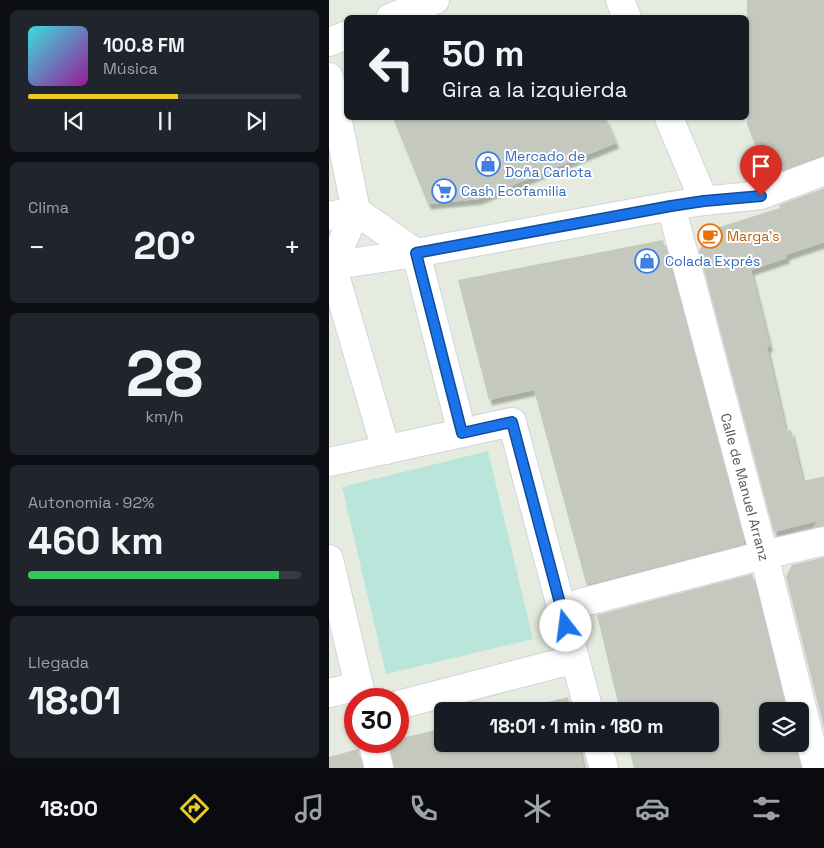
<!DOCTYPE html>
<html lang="es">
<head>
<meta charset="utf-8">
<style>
	body { margin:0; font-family:"Space Grotesk",sans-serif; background:#20242c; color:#f1f3f6; height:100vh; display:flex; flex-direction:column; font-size:19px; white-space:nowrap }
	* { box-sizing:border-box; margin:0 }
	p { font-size:16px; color:#9ea1a6 }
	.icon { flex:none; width:28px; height:28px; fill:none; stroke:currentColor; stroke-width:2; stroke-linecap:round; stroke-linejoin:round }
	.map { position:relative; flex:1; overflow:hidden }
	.panel { display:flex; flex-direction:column; gap:10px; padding:10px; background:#0d0f14; width:329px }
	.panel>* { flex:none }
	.top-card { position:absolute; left:15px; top:15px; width:405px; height:105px; border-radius:8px; box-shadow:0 1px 4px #0004; background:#171b24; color:#f1f3f6; overflow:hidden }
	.fabs { position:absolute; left:430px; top:702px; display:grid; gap:10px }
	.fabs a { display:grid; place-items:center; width:50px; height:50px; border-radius:8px; background:#171b24; box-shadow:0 1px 4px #0004; font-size:25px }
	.speed { position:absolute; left:15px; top:688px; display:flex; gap:10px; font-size:25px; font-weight:700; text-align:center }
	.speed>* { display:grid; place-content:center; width:65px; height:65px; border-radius:50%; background:#171b24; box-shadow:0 1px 4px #0004; line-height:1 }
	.speed .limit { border:8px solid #d22; background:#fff; color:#111 }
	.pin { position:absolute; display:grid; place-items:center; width:42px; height:42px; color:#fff; margin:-51px -21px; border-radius:50% 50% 50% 0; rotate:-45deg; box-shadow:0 0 5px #0007 }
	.pin .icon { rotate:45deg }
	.me { position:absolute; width:55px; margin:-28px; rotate:345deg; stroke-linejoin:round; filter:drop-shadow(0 0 4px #0008) }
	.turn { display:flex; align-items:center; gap:18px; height:105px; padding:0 15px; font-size:22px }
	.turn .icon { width:65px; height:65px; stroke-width:2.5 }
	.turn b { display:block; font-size:35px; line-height:42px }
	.big { font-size:38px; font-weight:700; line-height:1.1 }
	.panel .card { flex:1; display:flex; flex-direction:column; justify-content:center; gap:8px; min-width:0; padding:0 18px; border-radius:8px; background:#20242c }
	.panel .dial { align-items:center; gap:0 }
	.dial b { font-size:65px; line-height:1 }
	.song { display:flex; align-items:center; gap:15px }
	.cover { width:60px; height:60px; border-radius:8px; background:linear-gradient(135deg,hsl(180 70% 55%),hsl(300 70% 35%)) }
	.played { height:5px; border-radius:2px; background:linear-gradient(90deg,#ecca25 55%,#363941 55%) }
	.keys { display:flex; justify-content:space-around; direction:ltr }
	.heat { display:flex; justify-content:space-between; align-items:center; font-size:28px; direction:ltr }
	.charge { height:8px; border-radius:4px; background:linear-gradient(90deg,#34c759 92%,#363941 0) }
	.trip { position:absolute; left:105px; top:702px; width:285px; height:50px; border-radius:8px; background:#171b24; box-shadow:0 1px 4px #0004; font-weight:700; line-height:50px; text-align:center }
	.tabs { display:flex; height:80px; justify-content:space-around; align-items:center; background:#090b0e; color:#9ea1a6 }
	.tabs .icon { width:35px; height:35px }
	.tabs .active { color:#ecca25 }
	.tabs b { font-size:22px; color:#f1f3f6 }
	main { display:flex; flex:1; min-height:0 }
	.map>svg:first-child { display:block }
	.green { fill:#bae5da }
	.building { fill:#c4c8be; filter:url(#shadow) }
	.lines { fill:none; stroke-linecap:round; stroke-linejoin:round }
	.minor-casing { stroke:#d5d2da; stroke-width:30 }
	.minor { stroke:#fff; stroke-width:28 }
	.route-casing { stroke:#114b97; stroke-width:12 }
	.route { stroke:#1a73e8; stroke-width:9 }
	.labels { text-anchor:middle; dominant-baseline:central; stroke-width:4; stroke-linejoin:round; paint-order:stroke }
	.shop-label { font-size:14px; fill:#366cbe; stroke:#fff; text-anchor:start }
	.food-label { font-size:14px; fill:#c56008; stroke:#fff; text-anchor:start }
	.street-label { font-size:14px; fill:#5b5861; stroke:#fff }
</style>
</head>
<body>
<main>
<section class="panel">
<div class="card">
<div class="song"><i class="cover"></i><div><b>100.8 FM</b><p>Música</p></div></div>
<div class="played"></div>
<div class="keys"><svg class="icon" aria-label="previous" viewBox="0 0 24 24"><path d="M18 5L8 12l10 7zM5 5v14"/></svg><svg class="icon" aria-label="pause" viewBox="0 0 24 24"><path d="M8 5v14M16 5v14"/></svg><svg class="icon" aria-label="next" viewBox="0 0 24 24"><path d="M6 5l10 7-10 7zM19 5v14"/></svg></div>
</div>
<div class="card"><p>Clima</p>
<div class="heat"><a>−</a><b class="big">20°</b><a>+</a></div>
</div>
<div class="card dial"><b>28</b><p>km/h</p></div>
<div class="card"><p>Autonomía · 92%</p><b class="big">460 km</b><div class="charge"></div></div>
<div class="card"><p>Llegada</p><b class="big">18:01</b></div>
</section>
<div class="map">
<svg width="496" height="768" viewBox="0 0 496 768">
	<defs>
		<filter id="shadow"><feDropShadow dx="3" dy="5.5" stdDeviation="1" flood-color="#0004"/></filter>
	</defs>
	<rect width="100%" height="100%" fill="#e5ecdf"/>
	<!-- green -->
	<polygon class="green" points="159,451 204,639 57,674 13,487"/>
	<!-- building -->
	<g class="building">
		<polygon points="418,0 496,0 496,156 491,156 438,176 418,124"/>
		<polygon points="64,118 277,118 287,143 150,199 99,204"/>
		<polygon points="496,188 496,242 457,255 458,258 422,270 441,346 438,347 457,431 462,430 474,481 496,476 496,526 484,528 488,521 445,532 370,251 381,230 451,208 450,205"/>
		<polygon points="334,240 348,293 348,291 415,540 414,540 415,544 261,584 261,582 257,583 205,390 160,400 129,280"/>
		<polygon points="496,557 496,732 457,577 463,565"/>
		<polygon points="423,574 458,711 439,711 439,744 466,744 472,768 305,768 299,744 381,744 381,711 291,711 268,615"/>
		<polygon points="239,697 242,711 182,711 187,710"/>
		<polygon points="114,728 114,744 250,744 255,768 65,768 59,741 69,741 69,739"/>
		<polygon points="29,749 34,768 0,768 0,757"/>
	</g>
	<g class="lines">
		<!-- minor casing -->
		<g class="minor-casing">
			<g id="minor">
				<polyline points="291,0 298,18"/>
				<polyline points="61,18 106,0"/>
				<polyline points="0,42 18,35"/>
				<polyline points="0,77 27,211"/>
				<polyline points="340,118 375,201"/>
				<polyline points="342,206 435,555 488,768"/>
				<polyline points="0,216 27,211 87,253"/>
				<polyline points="87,253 133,433"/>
				<polyline points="3,265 57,450"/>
				<polyline points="3,265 27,211"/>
				<polyline points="0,266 87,253 342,206 375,201 432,195 496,171"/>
				<polyline points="0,462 183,422 246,659 69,705"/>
				<polyline points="0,559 33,699"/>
				<polyline points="232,609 255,602 435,555 496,541"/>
				<polyline points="246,659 260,711"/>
				<polyline points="0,693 30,686"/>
				<polyline points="43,741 50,768"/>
				<polyline points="268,744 275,768"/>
			</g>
		</g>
		<!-- minor -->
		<use href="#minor" class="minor"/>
	</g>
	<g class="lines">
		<!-- route casing -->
		<g class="route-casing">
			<polyline id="route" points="237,626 183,422 133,433 87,253 342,206 375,201 432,196"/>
		</g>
		<!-- route -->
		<use href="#route" class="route"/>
	</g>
	<!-- icons -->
	<defs>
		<g id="shop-ring" transform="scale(1.25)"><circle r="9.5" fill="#fff" stroke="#3f7fe0" stroke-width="1.5"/><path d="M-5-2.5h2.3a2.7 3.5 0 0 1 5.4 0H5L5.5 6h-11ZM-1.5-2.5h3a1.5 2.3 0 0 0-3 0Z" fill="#3f7fe0"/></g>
		<g id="supermarket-ring" transform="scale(1.25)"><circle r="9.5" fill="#fff" stroke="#3f7fe0" stroke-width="1.5"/><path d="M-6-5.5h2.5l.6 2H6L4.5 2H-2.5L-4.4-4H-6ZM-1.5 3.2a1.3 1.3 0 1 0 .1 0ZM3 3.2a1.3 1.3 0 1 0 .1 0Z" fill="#3f7fe0"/></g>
		<g id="cafe-ring" transform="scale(1.25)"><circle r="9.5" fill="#fff" stroke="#e8710a" stroke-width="1.5"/><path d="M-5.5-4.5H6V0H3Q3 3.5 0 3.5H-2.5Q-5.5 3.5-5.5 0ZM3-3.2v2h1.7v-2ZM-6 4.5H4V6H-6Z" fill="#e8710a"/></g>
	</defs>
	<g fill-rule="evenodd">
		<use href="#shop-ring" x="159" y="164"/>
		<use href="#supermarket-ring" x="115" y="191"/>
		<use href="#cafe-ring" x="381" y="236"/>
		<use href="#shop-ring" x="318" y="261"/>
	</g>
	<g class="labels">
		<!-- shop labels -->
		<g class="shop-label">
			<text x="176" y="156">Mercado de<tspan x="176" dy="16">Doña Carlota</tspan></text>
			<text x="132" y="191">Cash Ecofamilia</text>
			<text x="336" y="261">Colada Exprés</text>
		</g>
		<!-- food labels -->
		<g class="food-label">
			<text x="398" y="236">Marga's</text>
		</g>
		<!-- street labels -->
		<g class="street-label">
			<text transform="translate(416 487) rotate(75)">Calle de Manuel Arranz</text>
		</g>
	</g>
</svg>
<div class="fabs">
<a><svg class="icon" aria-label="layers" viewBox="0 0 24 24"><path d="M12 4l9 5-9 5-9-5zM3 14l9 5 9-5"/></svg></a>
</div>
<div class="speed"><div class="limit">30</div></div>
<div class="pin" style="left:432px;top:196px;background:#d93025"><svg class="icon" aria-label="arrive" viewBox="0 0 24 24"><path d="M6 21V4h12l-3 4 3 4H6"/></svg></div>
<svg class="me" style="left:237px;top:626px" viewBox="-20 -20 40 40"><circle r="19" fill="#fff"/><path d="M0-13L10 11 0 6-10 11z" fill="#1a73e8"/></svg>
<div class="trip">18:01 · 1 min · 180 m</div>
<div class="top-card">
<div class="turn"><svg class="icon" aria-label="left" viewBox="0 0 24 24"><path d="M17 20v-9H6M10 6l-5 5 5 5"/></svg><div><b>50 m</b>Gira a la izquierda</div></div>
</div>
</div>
</main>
<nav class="tabs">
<b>18:00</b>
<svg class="icon active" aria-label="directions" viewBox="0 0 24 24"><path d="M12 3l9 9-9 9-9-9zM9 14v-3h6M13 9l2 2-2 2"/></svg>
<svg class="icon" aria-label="music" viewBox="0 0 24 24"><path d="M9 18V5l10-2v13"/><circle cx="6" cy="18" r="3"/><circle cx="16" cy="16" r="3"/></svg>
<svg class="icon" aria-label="phone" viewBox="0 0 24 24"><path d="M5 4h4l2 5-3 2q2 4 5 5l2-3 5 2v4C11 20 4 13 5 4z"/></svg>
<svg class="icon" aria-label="climate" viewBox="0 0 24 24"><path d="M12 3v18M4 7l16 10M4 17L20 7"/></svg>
<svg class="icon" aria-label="car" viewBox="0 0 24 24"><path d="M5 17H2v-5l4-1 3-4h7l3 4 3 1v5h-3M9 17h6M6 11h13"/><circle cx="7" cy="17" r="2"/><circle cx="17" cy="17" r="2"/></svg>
<svg class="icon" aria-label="filters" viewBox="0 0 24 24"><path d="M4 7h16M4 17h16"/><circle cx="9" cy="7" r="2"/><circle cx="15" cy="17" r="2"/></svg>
</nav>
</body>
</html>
